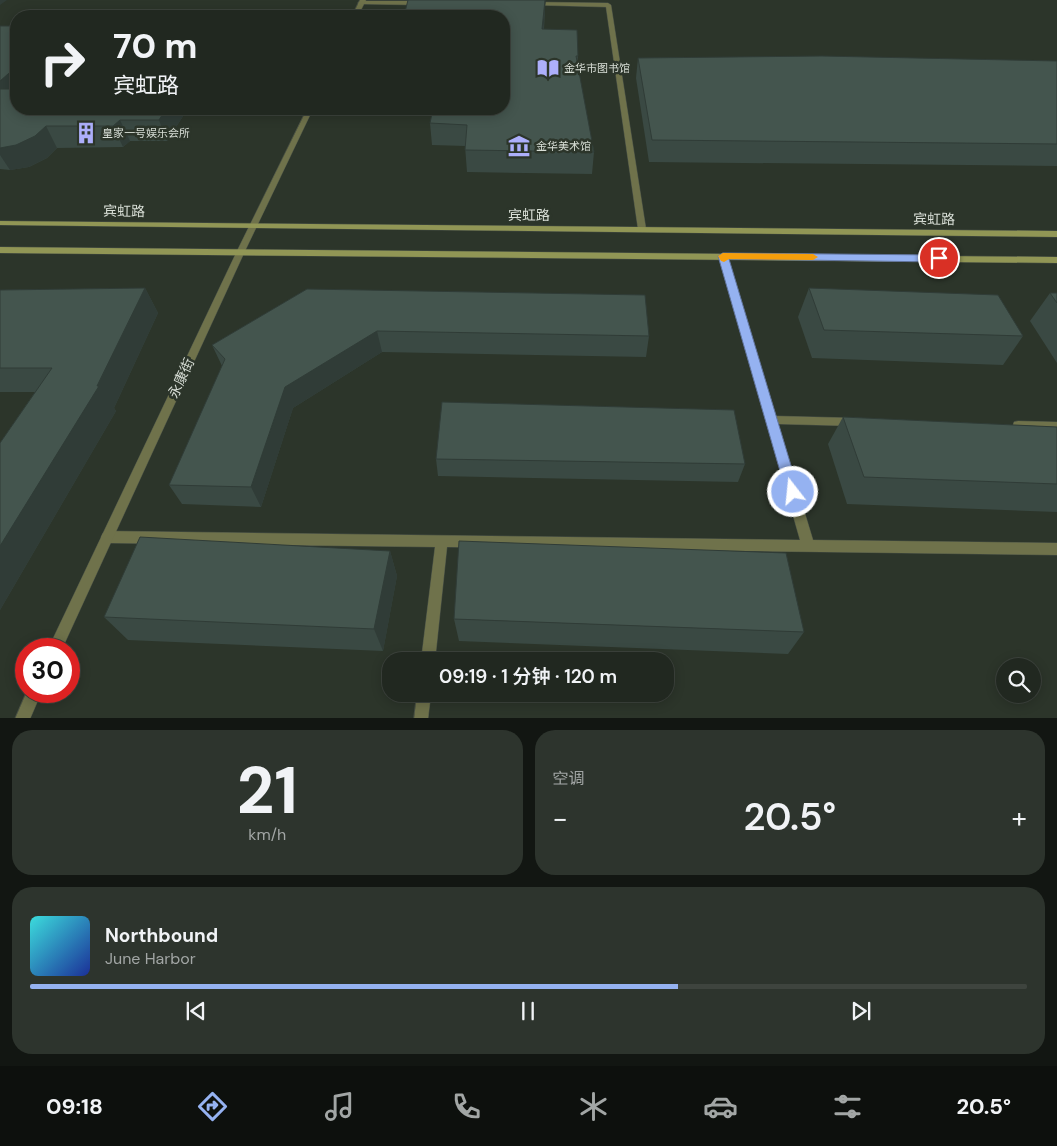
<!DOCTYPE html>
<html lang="zh">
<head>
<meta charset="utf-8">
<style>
	body { margin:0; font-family:"DM Sans","Noto Sans SC",sans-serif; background:#2d342d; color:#f1f3f6; height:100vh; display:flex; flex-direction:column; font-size:19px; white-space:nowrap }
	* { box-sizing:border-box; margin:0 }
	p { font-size:16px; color:#a2a6a5 }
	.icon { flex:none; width:28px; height:28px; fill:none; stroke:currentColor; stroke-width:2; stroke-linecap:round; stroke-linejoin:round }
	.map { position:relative; height:718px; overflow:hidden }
	.side { display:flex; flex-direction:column; gap:12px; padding:12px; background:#121612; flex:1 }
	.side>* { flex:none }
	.banner { position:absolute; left:10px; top:10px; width:500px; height:105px; border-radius:20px; box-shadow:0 2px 12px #0003,0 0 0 1px #3e443e; background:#212820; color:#f1f3f6; overflow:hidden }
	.tools { position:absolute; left:996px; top:658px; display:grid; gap:10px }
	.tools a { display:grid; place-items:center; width:45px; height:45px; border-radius:50%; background:#212820; box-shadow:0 2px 12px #0003,0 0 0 1px #3e443e; font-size:25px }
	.speed { position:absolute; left:15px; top:638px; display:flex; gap:10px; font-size:25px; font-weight:700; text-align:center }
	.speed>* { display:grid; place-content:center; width:65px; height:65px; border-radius:50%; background:#212820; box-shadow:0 2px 12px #0003,0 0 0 1px #3e443e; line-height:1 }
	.speed .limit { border:8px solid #d22; background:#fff; color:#111 }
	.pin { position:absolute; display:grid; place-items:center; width:42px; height:42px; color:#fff; margin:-21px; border:2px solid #fff; border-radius:50%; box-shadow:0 1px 5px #0007 }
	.me { position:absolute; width:55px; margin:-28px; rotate:344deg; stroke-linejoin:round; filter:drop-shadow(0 0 4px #0008) }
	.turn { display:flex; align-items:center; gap:18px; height:105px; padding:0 20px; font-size:22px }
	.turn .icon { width:65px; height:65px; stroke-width:2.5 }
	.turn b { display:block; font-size:35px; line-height:42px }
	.big { font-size:38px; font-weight:600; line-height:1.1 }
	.side .widget { flex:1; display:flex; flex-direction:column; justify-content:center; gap:8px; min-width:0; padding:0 18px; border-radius:20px; background:#2d342d }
	.side .dial { align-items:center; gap:0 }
	.dial b { font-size:65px; line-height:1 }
	.song { display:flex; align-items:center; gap:15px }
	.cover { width:60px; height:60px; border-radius:8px; background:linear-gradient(135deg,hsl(180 70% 55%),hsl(230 70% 35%)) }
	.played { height:5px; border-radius:2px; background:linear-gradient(90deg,#95b2f1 65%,#3e443e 65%) }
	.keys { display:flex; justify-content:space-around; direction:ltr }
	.heat { display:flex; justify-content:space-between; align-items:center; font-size:28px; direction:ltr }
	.side .tiles { flex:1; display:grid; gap:12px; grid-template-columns:1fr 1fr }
	.widget:last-child { grid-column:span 2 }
	.trip { position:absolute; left:382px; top:652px; width:292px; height:50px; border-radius:20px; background:#212820; box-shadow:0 2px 12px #0003,0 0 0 1px #3e443e; font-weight:600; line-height:50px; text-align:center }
	.tab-bar { display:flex; height:80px; justify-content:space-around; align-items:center; background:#0d100d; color:#a2a6a5 }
	.tab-bar .icon { width:35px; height:35px }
	.tab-bar .on { color:#95b2f1 }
	.tab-bar b { font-size:22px; color:#f1f3f6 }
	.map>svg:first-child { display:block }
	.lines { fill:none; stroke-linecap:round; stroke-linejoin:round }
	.service-casing { stroke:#485046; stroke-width:1 }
	.minor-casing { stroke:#485046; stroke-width:1 }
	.tertiary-casing { stroke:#485046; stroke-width:1 }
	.secondary-casing { stroke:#485046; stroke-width:1 }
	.service { fill:#6f724b; fill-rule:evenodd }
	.minor { fill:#6f724b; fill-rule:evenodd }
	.tertiary { fill:#6f724b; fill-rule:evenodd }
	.secondary { fill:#919655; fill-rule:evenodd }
	.wall { fill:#3a4943 }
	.shaded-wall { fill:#303c37 }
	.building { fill:#44554e; stroke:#303c37 }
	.route { fill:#95b2f1; stroke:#61749d }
	.slow { fill:#f59e0b }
	.labels { text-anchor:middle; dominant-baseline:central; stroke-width:5; stroke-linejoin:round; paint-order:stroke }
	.far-poi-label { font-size:11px; fill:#d8ded6; stroke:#2c352a; text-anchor:start }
	.street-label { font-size:14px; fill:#d8ded6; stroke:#2c352a }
</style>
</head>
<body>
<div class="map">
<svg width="1057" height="719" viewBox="0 0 1057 719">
	<rect width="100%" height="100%" fill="#2c352a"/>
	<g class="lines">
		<!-- service casing -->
		<g class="service-casing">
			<g id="service">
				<polygon points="361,1 419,1 422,3 419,5 359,4 358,3"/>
				<polygon points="534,2 608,3 611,5 646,229 645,231 642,232 638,229 606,7 532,5 531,4"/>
			</g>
		</g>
		<!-- minor casing -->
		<g class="minor-casing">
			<g id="minor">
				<polygon points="723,253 727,256 775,416 854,418 858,419 859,422 858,425 854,426 778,424 813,540 1057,543 1057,555 447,547 435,661 421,661 435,547 107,543 103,541 101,537 103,533 107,531 800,540 719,256"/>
				<polygon points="1018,421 1057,422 1057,430 1018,429 1014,428 1013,425 1014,422"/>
				<polygon points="417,694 431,694 428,719 414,719"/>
			</g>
		</g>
		<!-- tertiary casing -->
		<g class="tertiary-casing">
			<g id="tertiary">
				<polygon points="360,0 366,0 358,16 352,16"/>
				<polygon points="307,109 313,109 245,251 62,649 48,649 237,251"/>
				<polygon points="27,691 42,691 30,719 15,719"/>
			</g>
		</g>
		<!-- secondary casing -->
		<g class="secondary-casing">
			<g id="secondary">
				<polygon points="0,221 1057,231 1057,237 0,225"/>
				<polygon points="0,247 1057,257 1057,263 0,253"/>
			</g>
		</g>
		<!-- service -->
		<use href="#service" class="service"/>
		<!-- minor -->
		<use href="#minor" class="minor"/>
		<!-- tertiary -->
		<use href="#tertiary" class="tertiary"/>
		<!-- secondary -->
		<use href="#secondary" class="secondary"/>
	</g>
	<!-- wall -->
	<g class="wall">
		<polygon points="545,8 544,29 578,56 577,65 594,152 592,174 467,172 465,146 432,145 430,123 504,109"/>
		<polygon points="0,26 16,109 187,109 187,110 167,141 130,141 123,147 57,148 47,158 29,167 10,170 0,169"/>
		<polygon points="638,58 1057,61 1057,166 649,162 636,78"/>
		<polygon points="145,288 158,313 114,408 116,411 0,610 0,443 35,392 0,392 0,290"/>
		<polygon points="809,288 1023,336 1003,365 812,358 798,317"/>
		<polygon points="307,289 649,336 646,357 382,352 293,408 261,507 182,504 169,485 222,366 212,345"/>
		<polygon points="1050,293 1057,293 1057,363 1030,321"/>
		<polygon points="843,417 1057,427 1057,512 847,504 828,444"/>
		<polygon points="436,459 745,464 738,482 438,476"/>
		<polygon points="390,551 397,576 383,651 128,640 104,617"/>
		<polygon points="454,619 804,632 788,654 459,641"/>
	</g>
	<!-- shaded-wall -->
	<g class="shaded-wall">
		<polygon points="0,0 7,0 0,5"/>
		<polygon points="545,0 546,0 545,8 542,48 542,29"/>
		<polygon points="16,67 16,96 0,111 0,81"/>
		<polygon points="166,109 187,109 187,110 167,141 159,120"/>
		<polygon points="120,120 130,141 123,147 113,126"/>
		<polygon points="46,126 57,148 47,158 29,167 10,170 0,155 0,148"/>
		<polygon points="145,288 158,313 114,408 116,411 0,610 0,546 97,386"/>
		<polygon points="377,331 382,352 293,408 261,507 251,487 285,387"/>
		<polygon points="390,551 397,576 383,651 374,629"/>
	</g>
	<!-- building -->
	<g class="building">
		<polygon points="408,0 545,0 542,29 577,30 578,56 576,56 594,152 465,150 467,125 430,123 433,109 504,109 504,16 404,16"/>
		<polygon points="0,26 16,26 16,67 0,81"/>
		<polygon points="822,56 1057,61 1057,144 652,140 638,58"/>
		<polygon points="0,89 16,89 16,109 166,109 159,120 120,120 113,126 46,126 35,136 16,145 0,148"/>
		<polygon points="145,288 97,386 99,386 0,546 0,443 52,368 0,368 0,290"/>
		<polygon points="809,288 998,295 1023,336 824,330"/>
		<polygon points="307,289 645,295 649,336 377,331 285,387 251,487 169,485 225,359 212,345"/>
		<polygon points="1050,293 1057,293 1057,303"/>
		<polygon points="442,402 734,410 745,464 436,459"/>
		<polygon points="843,417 1057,427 1057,484 864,477"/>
		<polygon points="140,537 390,551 374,629 104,617"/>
		<polygon points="459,541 786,553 804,632 454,619"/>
	</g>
	<!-- route -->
	<polygon class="route" points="723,253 939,255 944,258 939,262 729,259 799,492 797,496 793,497 788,496 786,492 718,256"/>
	<!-- slow -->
	<polygon class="slow" points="723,253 813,254 818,257 813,260 729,259 724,262 721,261 718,256"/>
	<!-- icons -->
	<defs>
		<g id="library-bare" transform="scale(1.725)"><path d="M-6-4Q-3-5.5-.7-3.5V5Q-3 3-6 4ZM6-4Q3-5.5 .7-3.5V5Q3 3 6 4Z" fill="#adaffb" stroke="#2c352a" stroke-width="2.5" paint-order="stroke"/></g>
		<g id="building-bare" transform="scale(1.725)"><path d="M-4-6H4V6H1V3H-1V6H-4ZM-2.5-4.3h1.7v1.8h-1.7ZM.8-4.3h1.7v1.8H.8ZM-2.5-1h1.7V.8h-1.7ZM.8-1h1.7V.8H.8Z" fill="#adaffb" stroke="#2c352a" stroke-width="2.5" paint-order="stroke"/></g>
		<g id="museum-bare" transform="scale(1.725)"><path d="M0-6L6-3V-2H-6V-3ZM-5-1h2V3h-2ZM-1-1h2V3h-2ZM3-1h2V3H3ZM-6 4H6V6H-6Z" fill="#adaffb" stroke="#2c352a" stroke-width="2.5" paint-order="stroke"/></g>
	</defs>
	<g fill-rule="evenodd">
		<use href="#library-bare" x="548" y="68"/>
		<use href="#building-bare" x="86" y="133"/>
		<use href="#museum-bare" x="519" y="146"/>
	</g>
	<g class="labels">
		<!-- far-poi labels -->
		<g class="far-poi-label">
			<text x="564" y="68">金华市图书馆</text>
			<text x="102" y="133">皇家一号娱乐会所</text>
			<text x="536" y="146">金华美术馆</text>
		</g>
		<!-- street labels -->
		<g class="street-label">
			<text transform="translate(124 211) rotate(1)">宾虹路</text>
			<text x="529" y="215">宾虹路</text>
			<text transform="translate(934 219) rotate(1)">宾虹路</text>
			<text transform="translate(181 378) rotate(-65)">永康街</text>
		</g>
	</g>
</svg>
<div class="tools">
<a><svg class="icon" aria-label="search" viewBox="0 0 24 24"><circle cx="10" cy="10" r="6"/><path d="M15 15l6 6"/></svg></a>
</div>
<div class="speed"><div class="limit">30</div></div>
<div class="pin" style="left:939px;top:258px;background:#d93025"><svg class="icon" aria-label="arrive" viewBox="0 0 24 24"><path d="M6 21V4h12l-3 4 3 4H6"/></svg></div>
<svg class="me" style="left:793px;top:492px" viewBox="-20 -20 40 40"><circle r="17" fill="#95b2f1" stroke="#fff" stroke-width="3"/><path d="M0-11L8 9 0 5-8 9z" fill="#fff"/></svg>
<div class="trip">09:19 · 1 分钟 · 120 m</div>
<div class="banner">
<div class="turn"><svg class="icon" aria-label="right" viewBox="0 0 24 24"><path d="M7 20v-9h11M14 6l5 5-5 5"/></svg><div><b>70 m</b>宾虹路</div></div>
</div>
</div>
<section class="side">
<div class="tiles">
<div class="widget dial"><b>21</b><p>km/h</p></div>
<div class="widget"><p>空调</p>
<div class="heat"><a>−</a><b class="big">20.5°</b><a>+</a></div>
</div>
<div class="widget">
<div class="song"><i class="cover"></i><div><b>Northbound</b><p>June Harbor</p></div></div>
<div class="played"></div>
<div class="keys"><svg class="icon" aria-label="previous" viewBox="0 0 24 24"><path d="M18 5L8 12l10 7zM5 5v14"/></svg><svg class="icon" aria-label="pause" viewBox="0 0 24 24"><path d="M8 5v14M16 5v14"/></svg><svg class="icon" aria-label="next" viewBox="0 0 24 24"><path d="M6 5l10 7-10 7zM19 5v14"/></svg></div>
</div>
</div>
</section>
<nav class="tab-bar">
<b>09:18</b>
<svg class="icon on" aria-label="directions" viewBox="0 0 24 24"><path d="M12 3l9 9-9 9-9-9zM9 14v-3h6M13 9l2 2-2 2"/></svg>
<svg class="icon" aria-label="music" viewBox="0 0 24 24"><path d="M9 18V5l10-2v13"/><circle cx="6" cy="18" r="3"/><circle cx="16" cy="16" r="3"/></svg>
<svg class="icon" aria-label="phone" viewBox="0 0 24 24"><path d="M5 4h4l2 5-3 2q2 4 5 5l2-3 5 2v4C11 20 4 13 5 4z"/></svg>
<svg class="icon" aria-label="climate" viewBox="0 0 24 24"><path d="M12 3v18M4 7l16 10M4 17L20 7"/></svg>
<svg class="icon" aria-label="car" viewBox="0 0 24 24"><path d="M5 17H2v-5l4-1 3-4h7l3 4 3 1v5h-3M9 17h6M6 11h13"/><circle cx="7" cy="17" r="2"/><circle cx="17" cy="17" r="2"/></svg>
<svg class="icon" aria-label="filters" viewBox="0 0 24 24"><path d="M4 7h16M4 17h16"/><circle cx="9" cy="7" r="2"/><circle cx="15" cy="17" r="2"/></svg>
<b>20.5°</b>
</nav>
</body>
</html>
